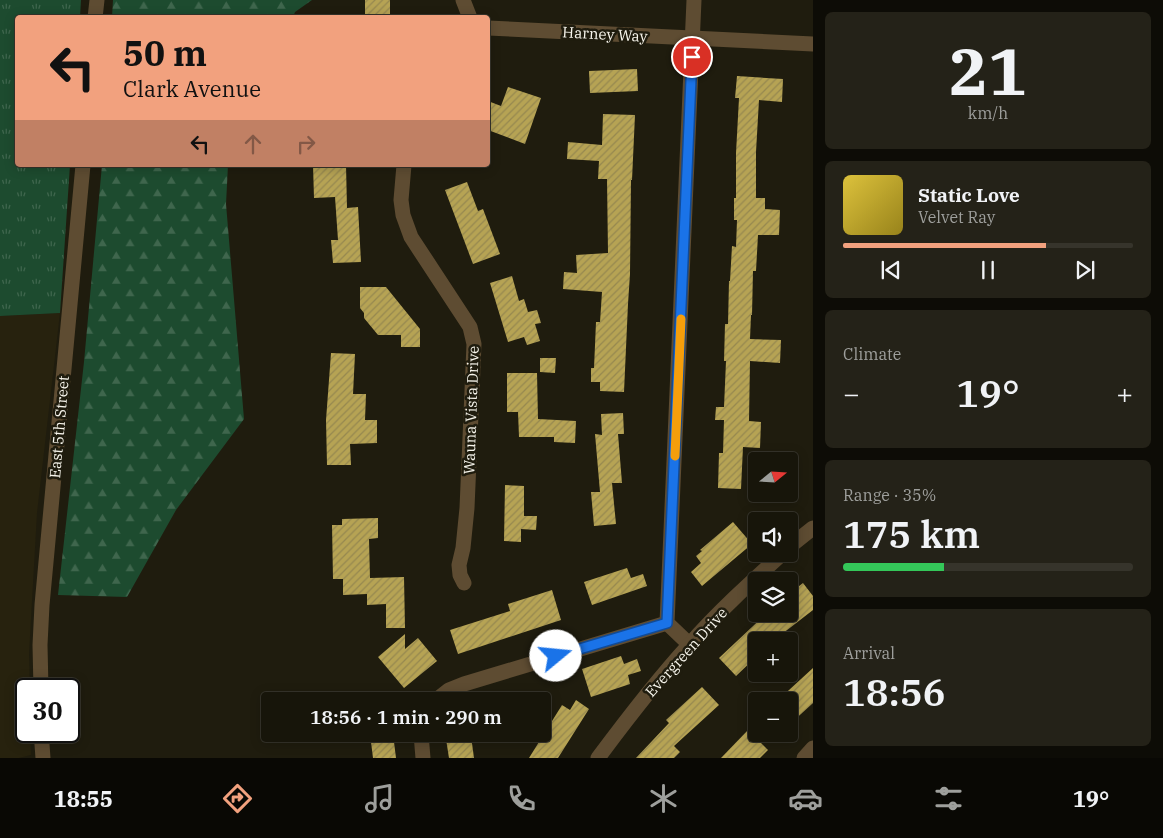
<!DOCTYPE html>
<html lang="en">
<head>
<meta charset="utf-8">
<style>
	body { margin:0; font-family:"IBM Plex Serif",serif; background:#242218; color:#f1f3f6; height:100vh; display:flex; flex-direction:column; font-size:19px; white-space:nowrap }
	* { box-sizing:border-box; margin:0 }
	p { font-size:16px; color:#9e9f9c }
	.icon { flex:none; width:28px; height:28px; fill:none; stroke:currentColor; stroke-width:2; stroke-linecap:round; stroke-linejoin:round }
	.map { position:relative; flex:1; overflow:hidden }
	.details { display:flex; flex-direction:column; gap:12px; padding:12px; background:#0d0c06; width:350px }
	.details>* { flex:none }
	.hud { position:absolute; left:15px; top:15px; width:475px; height:152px; border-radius:5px; box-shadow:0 2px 12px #0003,0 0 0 1px #36342b; background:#f2a17e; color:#111; overflow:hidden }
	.needle { width:32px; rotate:72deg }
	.buttons { position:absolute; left:748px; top:452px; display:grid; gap:10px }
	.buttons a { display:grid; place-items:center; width:50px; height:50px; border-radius:5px; background:#17150a; box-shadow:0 2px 12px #0003,0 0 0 1px #36342b; font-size:25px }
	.speed { position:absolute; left:15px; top:678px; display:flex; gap:10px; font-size:25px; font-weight:700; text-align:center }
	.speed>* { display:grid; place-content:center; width:65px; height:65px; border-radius:50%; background:#17150a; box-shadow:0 2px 12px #0003,0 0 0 1px #36342b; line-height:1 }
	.speed .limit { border:2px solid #111; border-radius:8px; background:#fff; color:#111 }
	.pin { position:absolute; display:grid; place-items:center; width:42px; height:42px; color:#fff; margin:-21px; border:2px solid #fff; border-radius:50%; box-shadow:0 1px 5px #0007 }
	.me { position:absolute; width:55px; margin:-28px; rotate:73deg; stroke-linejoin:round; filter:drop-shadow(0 0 4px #0008) }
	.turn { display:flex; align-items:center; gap:18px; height:105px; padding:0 25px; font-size:22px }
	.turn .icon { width:65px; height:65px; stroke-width:2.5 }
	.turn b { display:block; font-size:35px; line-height:42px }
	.lanes { display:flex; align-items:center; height:48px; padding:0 25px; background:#0003; justify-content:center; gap:25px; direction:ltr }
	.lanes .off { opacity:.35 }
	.big { font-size:38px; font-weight:600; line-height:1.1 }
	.details .tile { flex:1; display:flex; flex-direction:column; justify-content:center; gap:8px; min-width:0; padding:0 18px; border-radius:8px; background:#242218 }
	.details .dial { align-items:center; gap:0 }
	.dial b { font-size:65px; line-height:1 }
	.song { display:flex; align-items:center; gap:15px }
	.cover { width:60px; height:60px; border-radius:8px; background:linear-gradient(135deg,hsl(50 70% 55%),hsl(50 70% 35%)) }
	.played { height:5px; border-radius:2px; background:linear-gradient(90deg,#f2a17e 70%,#36342b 70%) }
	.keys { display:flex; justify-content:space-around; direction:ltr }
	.heat { display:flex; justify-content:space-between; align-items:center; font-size:28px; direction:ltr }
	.charge { height:8px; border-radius:4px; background:linear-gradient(90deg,#34c759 35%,#36342b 0) }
	.trip { position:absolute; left:261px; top:692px; width:290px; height:50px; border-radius:5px; background:#17150a; box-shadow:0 2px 12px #0003,0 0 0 1px #36342b; font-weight:600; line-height:50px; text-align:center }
	.dock { display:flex; height:80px; justify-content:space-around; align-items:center; background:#090804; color:#9e9f9c }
	.dock .icon { width:35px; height:35px }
	.dock .selected { color:#f2a17e }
	.dock b { font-size:22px; color:#f1f3f6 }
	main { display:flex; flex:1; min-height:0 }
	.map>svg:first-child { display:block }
	.built { fill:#27220e }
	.grass { fill:url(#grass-tufts) }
	.forest { fill:url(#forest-firs) }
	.building { fill:url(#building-hatch) }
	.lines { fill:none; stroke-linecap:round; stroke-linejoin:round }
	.minor { stroke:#5e4c32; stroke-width:15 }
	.route-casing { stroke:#114b97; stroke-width:12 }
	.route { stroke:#1a73e8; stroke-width:9 }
	.slow { stroke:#f59e0b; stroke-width:9 }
	.labels { text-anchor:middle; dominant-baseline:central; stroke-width:5; stroke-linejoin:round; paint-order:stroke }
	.street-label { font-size:15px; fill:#f7f5ec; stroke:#1f1c0e }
</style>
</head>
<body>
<main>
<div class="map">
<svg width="813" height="758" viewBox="0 0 813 758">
	<defs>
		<pattern id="grass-tufts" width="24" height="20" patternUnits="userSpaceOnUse" patternTransform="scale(1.25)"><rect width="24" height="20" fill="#1d4b2f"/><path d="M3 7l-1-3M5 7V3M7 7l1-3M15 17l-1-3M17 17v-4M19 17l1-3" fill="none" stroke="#3f664d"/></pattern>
		<pattern id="forest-firs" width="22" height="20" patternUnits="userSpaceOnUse" patternTransform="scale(1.25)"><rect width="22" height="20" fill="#1d4b2f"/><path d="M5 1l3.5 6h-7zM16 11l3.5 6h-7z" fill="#3f664d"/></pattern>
		<pattern id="building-hatch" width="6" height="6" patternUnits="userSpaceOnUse" patternTransform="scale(1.25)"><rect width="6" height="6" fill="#b6a354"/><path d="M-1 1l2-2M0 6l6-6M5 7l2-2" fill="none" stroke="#968850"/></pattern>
	</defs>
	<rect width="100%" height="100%" fill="#1f1c0e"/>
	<!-- built -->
	<polygon class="built" points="60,313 37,513 29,654 30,689 26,689 26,731 30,731 31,755 19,758 0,758 0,316"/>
	<!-- grass -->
	<polygon class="grass" points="0,0 81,0 80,17 18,18 18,165 70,165 60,313 0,316"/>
	<!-- forest -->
	<g class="forest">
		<polygon points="113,0 312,0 295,12 293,17 112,17"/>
		<polygon points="102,165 228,165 226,204 244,419 176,510 127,597 58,595 84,362"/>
	</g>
	<!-- building -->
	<g class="building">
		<rect x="365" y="0" width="25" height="18"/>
		<polygon points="637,69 638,91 590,93 589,71"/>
		<polygon points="737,76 783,79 782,102 759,100 756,152 756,198 765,198 765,209 780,210 779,235 758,235 756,271 753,271 752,315 751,315 750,339 781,340 780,363 750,361 749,421 761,422 760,448 743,447 741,489 718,488 719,453 723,453 724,420 715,420 716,407 724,407 726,361 724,361 725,324 728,324 729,281 730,281 732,246 736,247 737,220 734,220 734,198 736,198 736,153 739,98 735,98"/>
		<polygon points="508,87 541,98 525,144 488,130 488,101 501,106"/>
		<polygon points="603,114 635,115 632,180 631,180 630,274 628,304 624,392 600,391 600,382 591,382 591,368 594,368 596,322 600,322 602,292 563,289 564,272 577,273 576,255 608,253 607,179 598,179 599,161 567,159 568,142 602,145"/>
		<polygon points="313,165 346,165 347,208 358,207 361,262 333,263 331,240 338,240 335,197 314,198"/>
		<polygon points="467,182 478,211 483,209 500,254 473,264 445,190"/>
		<polygon points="512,276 519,301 524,299 528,312 537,310 541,323 535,324 540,341 527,345 524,337 508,342 490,283"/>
		<polygon points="360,287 386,287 420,329 420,347 401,347 401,335 378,335 364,318 364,313 360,308"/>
		<polygon points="331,353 355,354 353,394 366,394 365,420 377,420 377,443 350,444 351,465 327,465 326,420"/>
		<polygon points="540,358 556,358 555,373 540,372"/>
		<polygon points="507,373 537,373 538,419 576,421 575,443 554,442 554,437 519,437 518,412 507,412"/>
		<polygon points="623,413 624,434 618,434 622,483 612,483 616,524 594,526 591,492 600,492 595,434 602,435 601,414"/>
		<polygon points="505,485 524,486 524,516 537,516 536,530 521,529 521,542 504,541"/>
		<polygon points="378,518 378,538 369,539 370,578 404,577 405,628 386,628 386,604 367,605 367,594 343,595 343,579 333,579 332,525 342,525 342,519"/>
		<polygon points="733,522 752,544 702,586 691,572 701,563 696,556 702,551 700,550"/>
		<polygon points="627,568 631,578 643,574 647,586 592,605 584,582"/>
		<polygon points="803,583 813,596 813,610 782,634 782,633 773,641 756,641 756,657 736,676 719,658 766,614 789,614 789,594"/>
		<polygon points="552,590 561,620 458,654 450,630 510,611 508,604"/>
		<polygon points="405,634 405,649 418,638 437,661 404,688 378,657"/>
		<polygon points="621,656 624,664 637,659 641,671 628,675 630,684 591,697 582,669"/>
		<polygon points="813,668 813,703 789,725 789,701 777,701"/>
		<polygon points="702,687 719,705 674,746 680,752 674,758 636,758 669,723 666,720"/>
		<polygon points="576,700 589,709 558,758 529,758 562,705 570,710"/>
		<polygon points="748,730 768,750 760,758 721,758"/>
		<polygon points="370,734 393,734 396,758 373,758"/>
		<polygon points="471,736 474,758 449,758 446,739"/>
	</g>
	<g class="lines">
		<!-- minor -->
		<g class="minor">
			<polyline points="463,0 470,18"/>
			<polyline points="95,18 97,0"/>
			<polyline points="488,28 813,44"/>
			<polyline points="404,165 401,200 403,215 411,237 470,327 474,344 467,508 463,548 459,565 460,575 464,583"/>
			<polyline points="789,547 813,528"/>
			<polyline points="689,644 667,623 694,0"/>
			<polyline points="41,689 40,645 42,605 83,165"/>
			<polyline points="435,701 449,690 464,684 667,623"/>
			<polyline points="41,731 43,758"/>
			<polyline points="421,734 423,758"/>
			<path d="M598,758C627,719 656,681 689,645C718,612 750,583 782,554"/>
			<polyline points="804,758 813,748"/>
		</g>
	</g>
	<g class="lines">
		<!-- route casing -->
		<g class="route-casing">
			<polyline id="route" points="556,656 667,623 692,57"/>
		</g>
		<!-- route -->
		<use href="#route" class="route"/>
		<!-- slow -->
		<polyline class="slow" points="675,456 681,319"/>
	</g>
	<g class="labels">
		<!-- street labels -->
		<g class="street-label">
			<text transform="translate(605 34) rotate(3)">Harney Way</text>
			<text transform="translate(471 410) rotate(-88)">Wauna Vista Drive</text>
			<text transform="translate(59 427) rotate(-85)">East 5th Street</text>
			<text transform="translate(686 652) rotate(-48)">Evergreen Drive</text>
		</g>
	</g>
</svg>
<div class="buttons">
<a><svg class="needle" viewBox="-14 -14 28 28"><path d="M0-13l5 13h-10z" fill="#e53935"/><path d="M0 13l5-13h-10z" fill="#9e9f9c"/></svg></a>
<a><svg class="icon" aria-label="sound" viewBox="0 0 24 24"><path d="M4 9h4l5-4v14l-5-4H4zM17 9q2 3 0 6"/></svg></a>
<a><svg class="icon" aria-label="layers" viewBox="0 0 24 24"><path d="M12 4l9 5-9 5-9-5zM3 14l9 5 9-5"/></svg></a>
<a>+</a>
<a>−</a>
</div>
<div class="speed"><div class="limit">30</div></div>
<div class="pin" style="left:692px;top:57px;background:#d93025"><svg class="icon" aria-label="arrive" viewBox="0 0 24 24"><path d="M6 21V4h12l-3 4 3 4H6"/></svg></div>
<svg class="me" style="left:556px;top:656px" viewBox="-20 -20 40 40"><circle r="19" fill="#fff"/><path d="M0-13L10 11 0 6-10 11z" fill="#1a73e8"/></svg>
<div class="trip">18:56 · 1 min · 290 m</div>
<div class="hud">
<div class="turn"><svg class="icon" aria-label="left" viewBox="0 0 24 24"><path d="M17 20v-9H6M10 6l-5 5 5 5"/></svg><div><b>50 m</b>Clark Avenue</div></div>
<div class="lanes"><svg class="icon" aria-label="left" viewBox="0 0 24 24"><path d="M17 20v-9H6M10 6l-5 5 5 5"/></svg><svg class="icon off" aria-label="ahead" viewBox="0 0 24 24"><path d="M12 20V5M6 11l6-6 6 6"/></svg><svg class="icon off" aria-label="right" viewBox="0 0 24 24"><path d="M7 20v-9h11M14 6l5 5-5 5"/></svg></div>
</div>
</div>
<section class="details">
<div class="tile dial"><b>21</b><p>km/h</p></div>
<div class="tile">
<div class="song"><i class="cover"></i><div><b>Static Love</b><p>Velvet Ray</p></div></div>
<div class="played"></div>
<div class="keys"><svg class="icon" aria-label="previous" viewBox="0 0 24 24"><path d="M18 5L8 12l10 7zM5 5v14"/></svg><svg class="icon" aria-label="pause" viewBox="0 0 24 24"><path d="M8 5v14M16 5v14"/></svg><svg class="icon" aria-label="next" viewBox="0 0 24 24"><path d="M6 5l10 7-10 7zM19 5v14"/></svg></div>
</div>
<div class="tile"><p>Climate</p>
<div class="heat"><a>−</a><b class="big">19°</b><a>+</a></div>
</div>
<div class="tile"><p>Range · 35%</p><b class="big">175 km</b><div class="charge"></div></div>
<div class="tile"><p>Arrival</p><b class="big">18:56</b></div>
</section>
</main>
<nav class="dock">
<b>18:55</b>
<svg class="icon selected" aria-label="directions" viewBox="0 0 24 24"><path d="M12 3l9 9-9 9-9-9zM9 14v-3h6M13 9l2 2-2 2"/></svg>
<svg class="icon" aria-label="music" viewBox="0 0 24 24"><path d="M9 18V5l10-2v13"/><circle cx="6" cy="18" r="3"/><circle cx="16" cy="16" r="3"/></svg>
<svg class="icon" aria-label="phone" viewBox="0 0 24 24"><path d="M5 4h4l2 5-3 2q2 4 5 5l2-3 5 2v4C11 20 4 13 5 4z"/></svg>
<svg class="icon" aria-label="climate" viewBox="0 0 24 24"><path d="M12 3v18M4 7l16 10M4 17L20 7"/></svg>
<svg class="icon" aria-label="car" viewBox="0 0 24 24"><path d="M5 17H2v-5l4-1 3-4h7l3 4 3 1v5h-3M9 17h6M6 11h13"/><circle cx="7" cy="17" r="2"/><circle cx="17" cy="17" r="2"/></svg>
<svg class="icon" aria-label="filters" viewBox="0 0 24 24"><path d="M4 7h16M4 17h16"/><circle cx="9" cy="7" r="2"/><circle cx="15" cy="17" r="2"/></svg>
<b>19°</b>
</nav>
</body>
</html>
